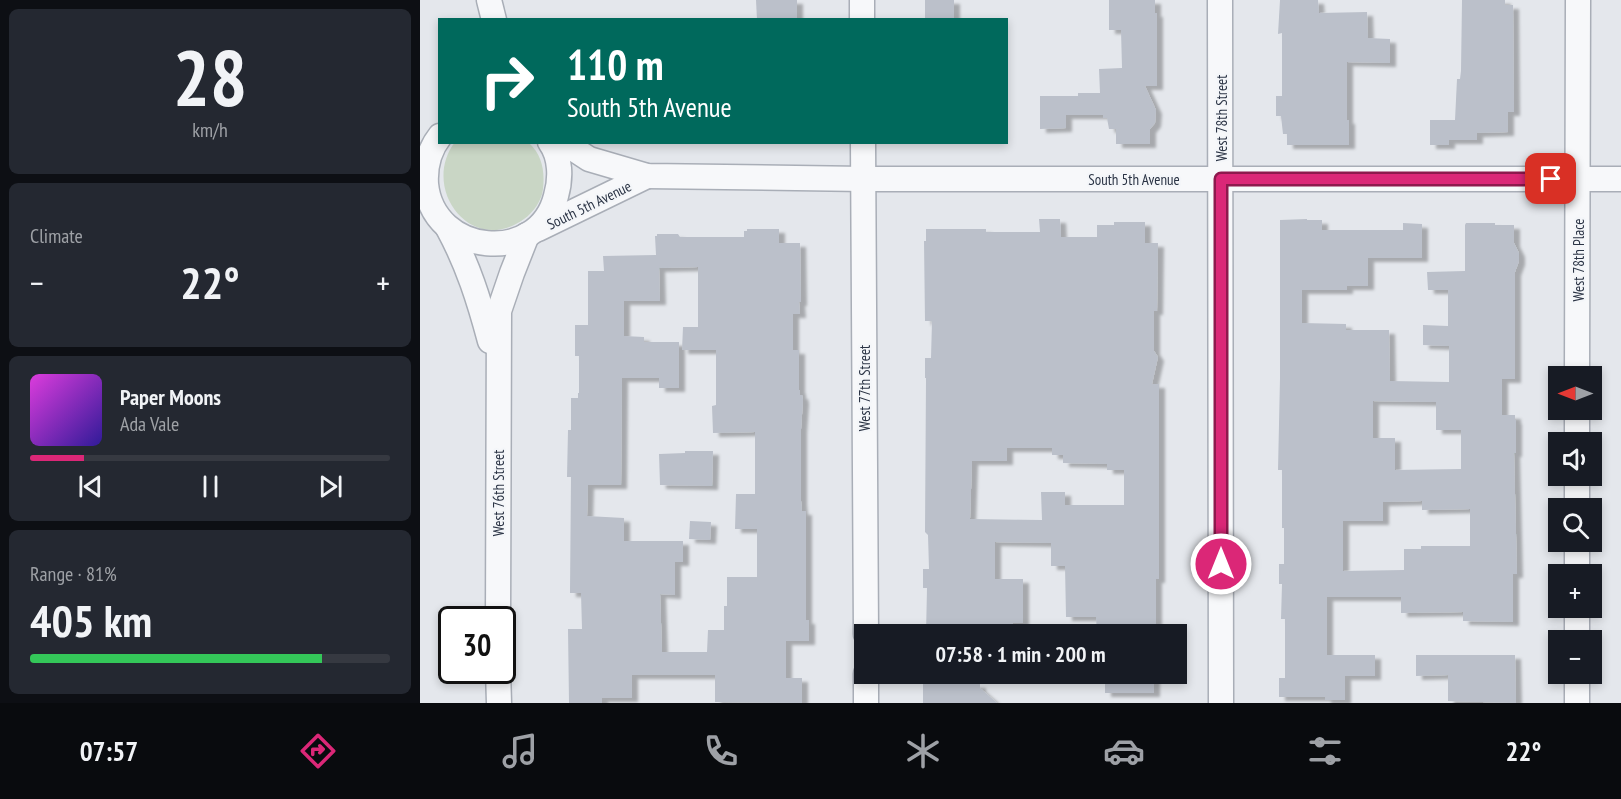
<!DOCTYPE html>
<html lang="en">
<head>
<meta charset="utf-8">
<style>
	body { margin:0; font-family:"PT Sans Narrow",sans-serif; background:#242831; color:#f1f3f6; height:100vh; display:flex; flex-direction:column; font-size:22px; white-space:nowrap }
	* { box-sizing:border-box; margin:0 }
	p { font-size:20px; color:#9ea1a6 }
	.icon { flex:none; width:33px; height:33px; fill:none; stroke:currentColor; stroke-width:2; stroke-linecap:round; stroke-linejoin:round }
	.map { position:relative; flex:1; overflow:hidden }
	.panel { display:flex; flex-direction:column; gap:9px; padding:9px; background:#0d0f14; width:420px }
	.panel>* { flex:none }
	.top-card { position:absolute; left:18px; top:18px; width:570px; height:126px; border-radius:0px; box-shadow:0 3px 9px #0003; background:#00695c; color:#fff; overflow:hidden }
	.needle { width:39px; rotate:270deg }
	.controls { position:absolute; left:1128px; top:366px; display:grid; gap:12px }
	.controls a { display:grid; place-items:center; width:54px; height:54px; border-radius:0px; background:#171b24; box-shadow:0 3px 9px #0003; font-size:30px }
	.speed { position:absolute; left:18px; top:606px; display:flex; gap:12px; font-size:30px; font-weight:700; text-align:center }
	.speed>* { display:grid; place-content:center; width:78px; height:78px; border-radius:50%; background:#171b24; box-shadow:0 3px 9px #0003; line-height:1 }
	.speed .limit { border:3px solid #111; border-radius:9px; background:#fff; color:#111 }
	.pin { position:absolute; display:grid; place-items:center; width:51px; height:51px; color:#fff; margin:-26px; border-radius:12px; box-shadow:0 3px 9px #0006 }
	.me { position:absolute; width:66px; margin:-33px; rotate:0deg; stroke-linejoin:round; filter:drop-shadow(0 0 4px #0008) }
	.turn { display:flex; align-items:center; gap:21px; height:126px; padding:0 30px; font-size:27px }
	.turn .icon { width:78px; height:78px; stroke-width:2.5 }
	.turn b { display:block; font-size:42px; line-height:51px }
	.big { font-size:45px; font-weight:700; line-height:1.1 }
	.panel .card { flex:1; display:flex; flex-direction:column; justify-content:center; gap:9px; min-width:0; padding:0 21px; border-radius:9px; background:#242831 }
	.panel .dial { align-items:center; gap:0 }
	.dial b { font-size:78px; line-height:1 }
	.song { display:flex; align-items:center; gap:18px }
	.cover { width:72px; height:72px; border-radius:9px; background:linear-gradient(135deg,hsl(300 70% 55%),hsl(250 70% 35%)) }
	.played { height:6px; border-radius:3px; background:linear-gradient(90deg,#db2777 15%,#363941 15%) }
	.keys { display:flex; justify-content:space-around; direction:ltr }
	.heat { display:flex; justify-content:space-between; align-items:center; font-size:33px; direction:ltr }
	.charge { height:9px; border-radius:4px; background:linear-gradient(90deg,#34c759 81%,#363941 0) }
	.trip { position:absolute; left:434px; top:624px; width:333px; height:60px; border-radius:0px; background:#171b24; box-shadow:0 3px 9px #0003; font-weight:700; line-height:60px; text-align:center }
	.tabs { display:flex; height:96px; justify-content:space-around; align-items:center; background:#090b0e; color:#9ea1a6 }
	.tabs .icon { width:42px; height:42px }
	.tabs .current { color:#db2777 }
	.tabs b { font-size:27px; color:#f1f3f6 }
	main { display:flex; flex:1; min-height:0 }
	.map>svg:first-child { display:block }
	.green { fill:#c9d6c5 }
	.building { fill:#bbc0ca; fill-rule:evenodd; filter:url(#shadow) }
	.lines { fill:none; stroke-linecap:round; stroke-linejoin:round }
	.minor-casing { stroke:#a9aeb7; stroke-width:27 }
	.minor { stroke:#f7f8fa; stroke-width:24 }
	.route-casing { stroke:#8e194d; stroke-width:15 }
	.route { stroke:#db2777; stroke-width:10 }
	.labels { text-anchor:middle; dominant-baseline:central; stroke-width:4.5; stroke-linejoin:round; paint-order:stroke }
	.street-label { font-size:15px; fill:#2b3445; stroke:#f4f6f9 }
</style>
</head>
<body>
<main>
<section class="panel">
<div class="card dial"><b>28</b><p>km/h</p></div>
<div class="card"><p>Climate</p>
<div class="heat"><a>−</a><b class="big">22°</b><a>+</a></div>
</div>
<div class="card">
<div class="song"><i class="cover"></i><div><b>Paper Moons</b><p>Ada Vale</p></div></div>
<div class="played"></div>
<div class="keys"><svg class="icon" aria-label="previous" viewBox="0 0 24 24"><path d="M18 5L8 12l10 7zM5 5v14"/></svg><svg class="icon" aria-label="pause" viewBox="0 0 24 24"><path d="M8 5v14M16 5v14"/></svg><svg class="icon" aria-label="next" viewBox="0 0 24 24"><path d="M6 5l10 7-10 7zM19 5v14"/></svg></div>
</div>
<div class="card"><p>Range · 81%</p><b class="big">405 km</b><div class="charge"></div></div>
</section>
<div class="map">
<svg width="1201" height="703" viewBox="0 0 1201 703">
	<defs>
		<filter id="shadow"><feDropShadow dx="6" dy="4" stdDeviation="1.5" flood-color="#0004"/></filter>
	</defs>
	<rect width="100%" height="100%" fill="#e4e7ec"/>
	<!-- green -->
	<path class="green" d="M35,142L109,143C122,155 125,171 123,189C122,200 113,213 104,219C51,257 0,188 35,142Z"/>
	<!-- building -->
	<g class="building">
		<polygon points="336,0 377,0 377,20 337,20"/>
		<rect x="505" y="0" width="29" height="20"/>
		<polygon points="689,0 735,0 735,13 737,13 737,86 725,86 736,110 735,123 730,129 730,144 696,144 696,129 689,129 687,118 683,118 683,115 646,115 646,128 620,129 620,96 658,96 658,93 680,93 679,69 702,68 701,30 689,30"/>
		<polygon points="860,0 898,0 899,13 947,12 948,38 970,39 970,63 927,62 927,120 929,120 929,145 867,145 867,134 863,134 861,116 856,116 856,96 862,96 862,33 858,34"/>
		<polygon points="1042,0 1085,0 1085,5 1093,5 1094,112 1088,112 1088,132 1057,133 1057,140 1029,140 1029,145 1010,145 1010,120 1035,120 1037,79 1040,79 1041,71"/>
		<path d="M619,219H640L641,237H677V225H694V222H725V243H738L737,311H734V351L738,357L732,384H739V579H736V634H677L676,617H646L645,566H631V543L575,542V579H603V623H593V634H506L507,588H503V569H509L508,535L505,532L506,378H505V358H511L512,321H505L504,241H506V229H566V232H620ZM587,448H632V455H643V463L687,464V470H704V505H645V492H621L622,520L550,519L552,461H587Z"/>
		<path d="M887,219V220H902V230H983V223L1002,224V258H948V286H927V290H882V323L926,324V330H969L970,381L1029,382V346L1003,345V325L1028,326V290H1008L1007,272L1045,271V225L1046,223H1075V225H1094V243L1099,253V261L1095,272V379H1082V415H1095V420H1096V453H1094L1097,574H1093V622L1043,621V612L981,613V597H907V655H955V676H925V700H905V697H859V678H865V619H861L862,584H859V564H864V528H862V470H858L860,378V220ZM953,401L1016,402V430H1041V469L975,470V438H953ZM1002,501V510L1050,509V546H1001V549H984V570L923,571V521H963V502Z"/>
		<path d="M327,229H359V243H380L381,302H379L380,314H373V350H379V390H380V395H382L383,400L381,429V501L382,511H386V620H389V641H366V678H382V703L295,702V675H212V698H182V703H149L148,629H162L161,593H150L151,477H147L148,430H151V398H158V393H159V356H155V325H168V271H184L183,256L236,255L235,236H237V234H258L260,237H324V231H327ZM278,267V327H263L262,350H296V405L292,406L293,433L335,432V494H316L315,529H337V577H307V606H304V630H288L287,652H242L240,594L255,595V562H263V541H204V518L167,516L168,485H201L202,378H239V388H259V342H224V337L204,336V301H240L239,268Z"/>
		<polygon points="265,451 293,451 292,486 240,485 239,454 265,453"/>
		<polygon points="270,521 291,522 290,540 269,539"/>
		<polygon points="996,655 1095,655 1096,703 1028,701 1028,675 996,676"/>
		<polygon points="503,674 540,674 540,676 549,676 549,684 560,684 560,688 577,703 503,703"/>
		<rect x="685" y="674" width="49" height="19"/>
	</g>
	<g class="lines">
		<!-- minor casing -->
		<g class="minor-casing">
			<g id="minor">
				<polyline points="69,0 74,20"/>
				<polyline points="442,0 442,20"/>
				<polyline points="800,0 801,703"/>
				<path d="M20,136C9,150 5,167 6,184C13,256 119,266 136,196C141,179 141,157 130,142"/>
				<polyline points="143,142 169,159 227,176 444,179 1201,179"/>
				<polyline points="443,142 446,634"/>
				<path d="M28,228C48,265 59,300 70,341"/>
				<polyline points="118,229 227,176"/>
				<polyline points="1157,376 1158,0"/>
				<polyline points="1157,442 1157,410"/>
				<polyline points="1157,508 1157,476"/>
				<polyline points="1157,574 1157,542"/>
				<polyline points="78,620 79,311 92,273 107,235"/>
				<polyline points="1157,640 1157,608"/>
				<polyline points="78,670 79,703"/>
				<polyline points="446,674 446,703"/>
				<polyline points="1157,703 1157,674"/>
			</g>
		</g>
		<!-- minor -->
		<use href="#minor" class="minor"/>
	</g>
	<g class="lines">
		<!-- route casing -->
		<g class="route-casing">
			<polyline id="route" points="801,564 801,179 1131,179"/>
		</g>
		<!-- route -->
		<use href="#route" class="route"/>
	</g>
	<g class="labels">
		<!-- street labels -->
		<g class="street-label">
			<text transform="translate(801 118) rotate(-90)">West 78th Street</text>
			<text x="714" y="179">South 5th Avenue</text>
			<text transform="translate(169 205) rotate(-26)">South 5th Avenue</text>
			<text transform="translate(1158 260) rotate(-90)">West 78th Place</text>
			<text transform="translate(444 388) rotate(-90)">West 77th Street</text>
			<text transform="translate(78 493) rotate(-90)">West 76th Street</text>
		</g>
	</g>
</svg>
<div class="controls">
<a><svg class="needle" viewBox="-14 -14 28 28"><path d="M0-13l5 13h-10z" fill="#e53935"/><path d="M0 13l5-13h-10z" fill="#9ea1a6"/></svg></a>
<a><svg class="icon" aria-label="sound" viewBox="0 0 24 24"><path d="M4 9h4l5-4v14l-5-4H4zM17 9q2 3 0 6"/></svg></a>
<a><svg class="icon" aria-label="search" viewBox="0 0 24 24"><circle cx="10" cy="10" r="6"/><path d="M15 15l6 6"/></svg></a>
<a>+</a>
<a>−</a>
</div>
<div class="speed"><div class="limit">30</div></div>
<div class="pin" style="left:1131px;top:179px;background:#d93025"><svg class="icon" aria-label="arrive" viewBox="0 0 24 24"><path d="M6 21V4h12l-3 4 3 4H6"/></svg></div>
<svg class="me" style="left:801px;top:564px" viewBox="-20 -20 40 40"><circle r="17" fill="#db2777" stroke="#fff" stroke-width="3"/><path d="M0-11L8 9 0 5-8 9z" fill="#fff"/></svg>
<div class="trip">07:58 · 1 min · 200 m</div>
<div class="top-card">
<div class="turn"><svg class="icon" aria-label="right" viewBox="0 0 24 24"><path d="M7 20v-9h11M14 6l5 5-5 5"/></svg><div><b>110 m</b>South 5th Avenue</div></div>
</div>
</div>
</main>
<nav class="tabs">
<b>07:57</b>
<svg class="icon current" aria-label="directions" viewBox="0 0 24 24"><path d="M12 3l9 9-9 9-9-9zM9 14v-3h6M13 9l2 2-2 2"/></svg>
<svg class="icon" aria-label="music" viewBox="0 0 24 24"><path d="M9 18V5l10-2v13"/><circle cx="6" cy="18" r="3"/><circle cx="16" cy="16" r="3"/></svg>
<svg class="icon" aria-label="phone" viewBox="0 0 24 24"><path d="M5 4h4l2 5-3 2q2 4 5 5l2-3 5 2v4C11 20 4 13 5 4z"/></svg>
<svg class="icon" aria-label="climate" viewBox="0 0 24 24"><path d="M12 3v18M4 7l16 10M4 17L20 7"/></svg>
<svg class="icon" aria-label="car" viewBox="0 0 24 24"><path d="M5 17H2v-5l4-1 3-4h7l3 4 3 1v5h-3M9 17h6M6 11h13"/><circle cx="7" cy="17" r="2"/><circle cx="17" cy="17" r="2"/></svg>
<svg class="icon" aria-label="filters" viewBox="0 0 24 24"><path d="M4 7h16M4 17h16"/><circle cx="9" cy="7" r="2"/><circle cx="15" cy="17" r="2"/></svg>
<b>22°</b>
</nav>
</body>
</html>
